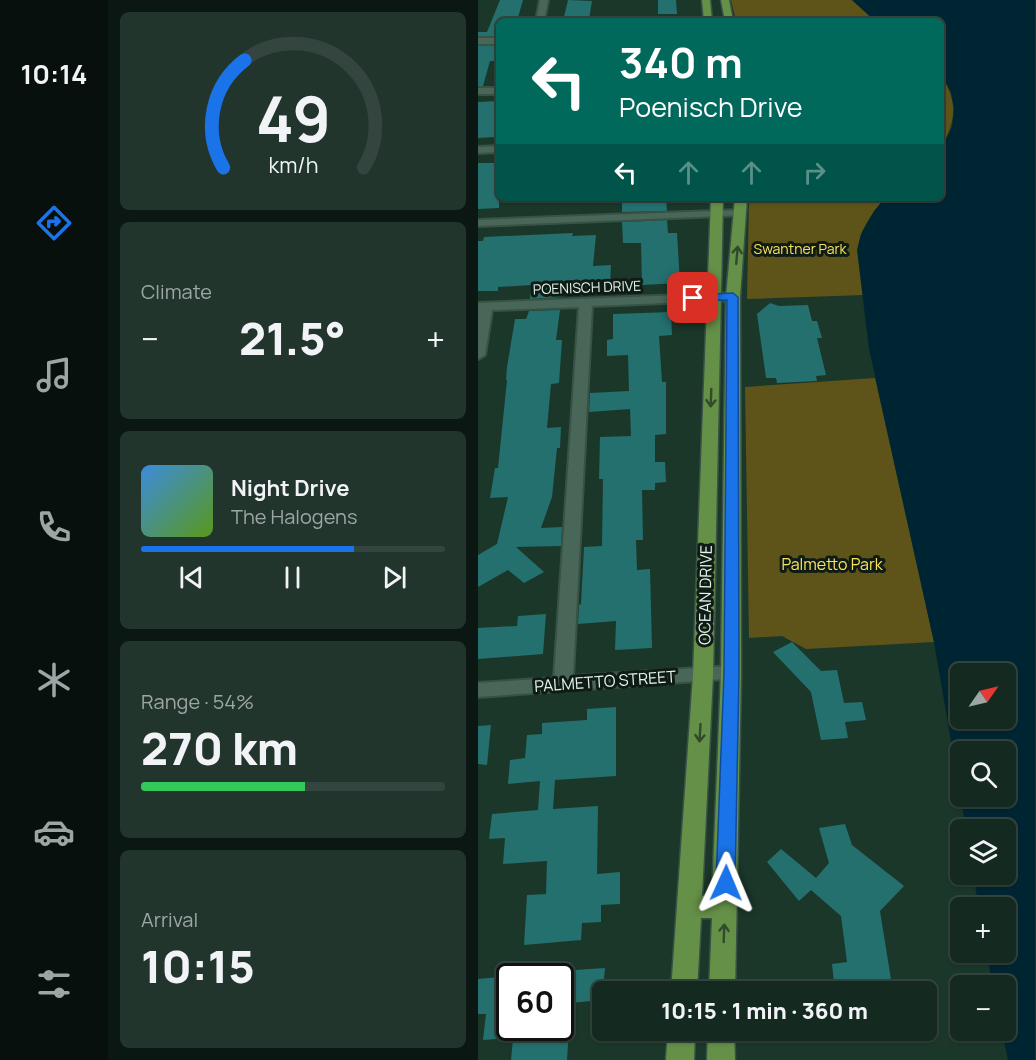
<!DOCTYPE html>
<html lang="en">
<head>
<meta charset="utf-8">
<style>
	body { margin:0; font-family:Manrope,sans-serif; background:#21352d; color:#f1f3f6; height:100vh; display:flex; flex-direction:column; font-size:22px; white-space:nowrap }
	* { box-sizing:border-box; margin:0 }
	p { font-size:20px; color:#9da6a5 }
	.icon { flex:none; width:33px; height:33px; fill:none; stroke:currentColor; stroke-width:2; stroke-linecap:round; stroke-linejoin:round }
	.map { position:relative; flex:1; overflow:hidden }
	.drawer { display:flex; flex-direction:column; gap:12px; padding:12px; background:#0b1712; width:370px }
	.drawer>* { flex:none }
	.hud { position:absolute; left:18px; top:18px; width:448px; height:183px; border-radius:9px; box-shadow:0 2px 4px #0004,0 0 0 2px #33453e; background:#00695c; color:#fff; overflow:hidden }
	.needle { width:39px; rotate:56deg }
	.fabs { position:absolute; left:472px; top:663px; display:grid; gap:12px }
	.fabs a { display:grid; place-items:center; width:66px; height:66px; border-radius:9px; background:#142920; box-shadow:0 2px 4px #0004,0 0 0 2px #33453e; font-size:30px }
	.speed { position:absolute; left:18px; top:963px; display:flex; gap:12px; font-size:30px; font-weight:700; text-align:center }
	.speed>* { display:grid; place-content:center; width:78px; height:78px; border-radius:50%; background:#142920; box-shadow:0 2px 4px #0004,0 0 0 2px #33453e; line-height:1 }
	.speed .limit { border:3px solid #111; border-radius:9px; background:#fff; color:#111 }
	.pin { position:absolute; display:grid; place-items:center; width:51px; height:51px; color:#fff; margin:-26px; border-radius:12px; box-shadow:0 3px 9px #0006 }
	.me { position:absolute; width:66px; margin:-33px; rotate:1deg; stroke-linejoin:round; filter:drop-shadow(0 0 4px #0008) }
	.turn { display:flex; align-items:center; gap:21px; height:126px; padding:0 24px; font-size:27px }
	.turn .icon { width:78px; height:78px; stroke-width:2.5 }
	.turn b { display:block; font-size:42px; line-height:51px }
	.lanes { display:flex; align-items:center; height:57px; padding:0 24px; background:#0003; justify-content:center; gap:30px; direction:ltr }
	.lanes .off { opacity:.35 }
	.big { font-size:45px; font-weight:800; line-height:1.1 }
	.drawer .widget { flex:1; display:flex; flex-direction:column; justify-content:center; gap:9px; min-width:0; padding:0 21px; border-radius:9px; background:#21352d }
	.drawer .dial { align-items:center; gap:0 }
	.dial svg { height:156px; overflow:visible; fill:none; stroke:#33453e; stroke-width:7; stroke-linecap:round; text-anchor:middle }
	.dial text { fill:#f1f3f6; stroke:none }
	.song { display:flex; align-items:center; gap:18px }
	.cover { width:72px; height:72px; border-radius:9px; background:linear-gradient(135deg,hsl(210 70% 55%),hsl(90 70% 35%)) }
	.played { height:6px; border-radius:3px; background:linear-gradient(90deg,#1a73e8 70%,#33453e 70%) }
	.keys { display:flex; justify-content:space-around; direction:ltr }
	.heat { display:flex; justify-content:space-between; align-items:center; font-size:33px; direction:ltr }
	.charge { height:9px; border-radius:4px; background:linear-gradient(90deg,#34c759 54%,#33453e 0) }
	.trip { position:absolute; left:114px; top:981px; width:345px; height:60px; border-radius:9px; background:#142920; box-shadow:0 2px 4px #0004,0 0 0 2px #33453e; font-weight:800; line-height:60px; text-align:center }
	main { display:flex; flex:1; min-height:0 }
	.tab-bar { display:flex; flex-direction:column; width:108px; justify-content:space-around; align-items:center; background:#08100d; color:#9da6a5 }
	.tab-bar .icon { width:42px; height:42px }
	.tab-bar .selected { color:#1a73e8 }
	.tab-bar b { font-size:27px; color:#f1f3f6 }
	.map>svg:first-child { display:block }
	.green { fill:#5e5419 }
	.water { fill:#002532; fill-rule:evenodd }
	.building { fill:#23706f }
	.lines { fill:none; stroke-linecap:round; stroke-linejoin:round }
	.minor-casing { stroke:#385246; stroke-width:4 }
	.primary-casing { stroke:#385246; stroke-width:3 }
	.minor { fill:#496758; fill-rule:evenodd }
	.primary { fill:#659048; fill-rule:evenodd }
	.oneway { stroke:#314a29 }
	.route { fill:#1a73e8; stroke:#114b97; stroke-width:1.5 }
	.labels { text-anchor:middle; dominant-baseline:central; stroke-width:6; stroke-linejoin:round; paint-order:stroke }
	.far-park-label { font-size:14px; fill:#f9e15c; stroke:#0f1c15 }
	.far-street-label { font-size:14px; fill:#e4f5ec; stroke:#0f1c15 }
	.park-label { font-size:16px; fill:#f9e15c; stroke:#0f1c15 }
	.street-label { font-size:16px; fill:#e4f5ec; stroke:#0f1c15 }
</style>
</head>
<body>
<main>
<nav class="tab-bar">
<b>10:14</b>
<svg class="icon selected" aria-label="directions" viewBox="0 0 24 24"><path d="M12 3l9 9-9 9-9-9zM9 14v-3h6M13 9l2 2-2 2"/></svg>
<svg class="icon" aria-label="music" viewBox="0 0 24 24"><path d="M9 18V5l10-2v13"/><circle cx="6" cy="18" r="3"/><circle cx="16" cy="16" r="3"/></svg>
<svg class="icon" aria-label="phone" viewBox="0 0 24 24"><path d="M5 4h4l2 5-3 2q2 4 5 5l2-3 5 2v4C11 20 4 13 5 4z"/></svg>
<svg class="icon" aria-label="climate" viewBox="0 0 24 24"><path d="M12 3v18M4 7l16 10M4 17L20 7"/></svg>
<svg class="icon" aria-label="car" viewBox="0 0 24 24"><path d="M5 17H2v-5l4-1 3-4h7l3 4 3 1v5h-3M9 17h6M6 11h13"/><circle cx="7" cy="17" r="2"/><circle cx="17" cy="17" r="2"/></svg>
<svg class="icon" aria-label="filters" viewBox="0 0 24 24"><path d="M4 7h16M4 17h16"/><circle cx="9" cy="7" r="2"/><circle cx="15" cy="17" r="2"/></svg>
</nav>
<section class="drawer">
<div class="widget dial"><svg viewBox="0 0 100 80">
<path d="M14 69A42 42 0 1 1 86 69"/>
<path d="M14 69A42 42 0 0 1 25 14" stroke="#1a73e8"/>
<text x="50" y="56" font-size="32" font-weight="700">49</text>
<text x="50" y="72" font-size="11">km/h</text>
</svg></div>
<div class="widget"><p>Climate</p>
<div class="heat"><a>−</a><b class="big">21.5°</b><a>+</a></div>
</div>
<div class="widget">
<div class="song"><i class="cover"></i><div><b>Night Drive</b><p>The Halogens</p></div></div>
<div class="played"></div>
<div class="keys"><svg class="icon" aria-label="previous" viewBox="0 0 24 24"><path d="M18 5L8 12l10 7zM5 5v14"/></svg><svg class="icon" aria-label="pause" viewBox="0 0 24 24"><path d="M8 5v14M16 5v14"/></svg><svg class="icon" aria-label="next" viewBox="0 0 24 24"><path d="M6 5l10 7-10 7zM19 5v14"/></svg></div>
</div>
<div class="widget"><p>Range · 54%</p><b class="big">270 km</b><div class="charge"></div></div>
<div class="widget"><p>Arrival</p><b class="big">10:15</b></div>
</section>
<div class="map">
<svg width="558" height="1060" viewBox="0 0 558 1060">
	<rect width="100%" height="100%" fill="#1b372a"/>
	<!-- green -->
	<g class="green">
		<polygon points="253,0 374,0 397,21 258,21"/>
		<path d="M464,76C480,105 478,118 464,147Z"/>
		<path d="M271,198H407C374,237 378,248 386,295L269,299Z"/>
		<polygon points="397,378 456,642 328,649 304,636 271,638 267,387"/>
	</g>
	<!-- water -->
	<path class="water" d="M374,0H557V1060H530L524,1031L528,1030V986L514,985L509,953L528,952V908L501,907L495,875L528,874V830L488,829L456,642L391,349L379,250L383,234L396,211L407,198H464V147L474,127L476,109L473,92L464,76V21H397ZM483,674H528V718H483ZM483,752H528V796H483Z"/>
	<!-- building -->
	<g class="building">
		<polygon points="22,0 45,0 39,21 21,21 21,36 0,36 0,32 9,32"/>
		<polygon points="90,0 114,1 111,19 85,21"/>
		<polygon points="180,0 198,0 199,14 180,14"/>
		<polygon points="0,46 21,46 21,61 12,61 5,86 0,86"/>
		<polygon points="21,101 21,129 18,129 17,137 0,138 0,102"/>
		<polygon points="0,163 21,163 21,208 0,209"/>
		<polygon points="144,198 188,198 189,211 144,212"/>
		<polygon points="189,220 190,233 199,233 202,283 164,285 163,243 145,243 144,222"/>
		<polygon points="95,233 94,236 118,235 115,266 133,265 132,286 85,288 84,297 52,299 54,285 20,287 20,291 0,291 0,241 5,241 6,237"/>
		<polygon points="292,303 301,306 330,305 334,321 339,321 344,338 339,338 348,375 338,376 339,381 299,383 298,378 288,378 279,314"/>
		<polygon points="82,310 78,340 84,340 81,383 73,384 69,428 83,427 82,448 79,448 74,497 63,528 84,527 83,546 38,547 66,572 46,583 30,570 0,587 0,555 19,544 30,497 12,498 17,468 20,468 29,380 28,380 29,367 37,319 48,319 51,311"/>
		<polygon points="193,312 194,335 181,336 184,382 188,382 188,434 177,435 177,462 187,462 188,482 177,483 177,490 164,490 165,540 158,540 159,570 172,569 174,648 137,650 138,621 100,624 101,605 103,604 106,547 124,546 125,479 121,479 122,437 153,436 152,409 111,412 112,393 151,391 150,355 129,356 129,340 135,339 135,314"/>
		<polygon points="68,614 65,654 0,659 0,628 39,626 40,616"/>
		<polygon points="314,642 343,671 359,670 366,703 384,702 388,720 367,722 370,738 343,740 333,692 295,652"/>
		<polygon points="138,707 138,776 77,780 75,809 120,806 119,874 142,872 142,904 123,905 123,922 104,923 103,940 46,945 49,895 68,894 69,861 25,864 27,838 11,839 14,814 60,810 62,781 30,784 32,760 47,758 49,735 64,734 64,723 109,720 109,709"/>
		<polygon points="13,725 9,765 0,764 0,726"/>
		<polygon points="367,824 374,845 426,886 402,911 415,992 357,992 354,964 369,962 363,916 333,890 321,901 289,862 303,849 338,878 351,863 341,828"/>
		<polygon points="127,968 124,1000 82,1004 82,971"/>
		<polygon points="32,976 32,1038 5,1040 8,1014 0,1014 0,979"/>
		<polygon points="36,1028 91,1028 89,1060 33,1060"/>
	</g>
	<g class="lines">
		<!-- minor casing -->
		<g class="minor-casing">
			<g id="minor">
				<polygon points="62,0 70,0 66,21 58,21"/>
				<rect x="0" y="38" width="21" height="6"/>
				<rect x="0" y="88" width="21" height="6"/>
				<polygon points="21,146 21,152 0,153 0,147"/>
				<polygon points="263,210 267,211 267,215 0,226 0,220"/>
				<polygon points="255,293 261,297 259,300 114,306 95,676 253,666 260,668 262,673 260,678 0,697 0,683 76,678 101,307 14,310 7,355 0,359 0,303"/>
			</g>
		</g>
		<!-- primary casing -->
		<g class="primary-casing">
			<g id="primary">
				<polygon points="224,0 232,0 234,21 226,21"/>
				<polygon points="243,0 251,0 255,21 247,21"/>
				<polygon points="233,198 245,198 235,675 224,896 234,896 243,673 248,297 257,198 269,198 262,297 263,673 257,992 231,992 234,918 223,918 219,992 193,992 215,675"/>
				<polygon points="190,1030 217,1030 216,1060 188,1060"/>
				<polygon points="230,1030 256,1030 257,1060 229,1060"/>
			</g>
		</g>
		<!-- minor -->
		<use href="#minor" class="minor"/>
		<!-- primary -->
		<use href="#primary" class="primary"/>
	</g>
	<!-- one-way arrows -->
	<defs><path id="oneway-shaft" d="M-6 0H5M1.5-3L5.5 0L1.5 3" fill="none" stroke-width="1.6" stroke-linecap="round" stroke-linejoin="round" transform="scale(1.5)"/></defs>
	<g class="oneway">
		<use href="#oneway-shaft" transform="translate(259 255) rotate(-85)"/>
		<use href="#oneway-shaft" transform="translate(233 398) rotate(92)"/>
		<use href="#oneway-shaft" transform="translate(222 733) rotate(93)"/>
		<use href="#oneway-shaft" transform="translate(246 933) rotate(-88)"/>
	</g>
	<!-- route -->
	<polygon class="route" points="255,293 260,297 261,673 257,883 254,889 248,892 241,889 238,883 246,673 249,300 215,301 210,298 215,295"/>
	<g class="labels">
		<!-- far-park labels -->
		<g class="far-park-label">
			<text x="322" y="248">Swantner Park</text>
		</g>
		<!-- far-street labels -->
		<g class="far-street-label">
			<text transform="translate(109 287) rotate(-2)">POENISCH DRIVE</text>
		</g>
		<!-- park labels -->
		<g class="park-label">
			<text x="354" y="564">Palmetto Park</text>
		</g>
		<!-- street labels -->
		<g class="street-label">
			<text transform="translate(227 595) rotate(-89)">OCEAN DRIVE</text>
			<text transform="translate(127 681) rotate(-4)">PALMETTO STREET</text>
		</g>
	</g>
</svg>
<div class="fabs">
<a><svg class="needle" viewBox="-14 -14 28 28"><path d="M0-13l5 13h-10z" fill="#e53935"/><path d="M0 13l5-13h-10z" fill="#9da6a5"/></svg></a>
<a><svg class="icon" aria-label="search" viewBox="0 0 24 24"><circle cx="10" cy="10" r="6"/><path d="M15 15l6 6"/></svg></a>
<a><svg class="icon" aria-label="layers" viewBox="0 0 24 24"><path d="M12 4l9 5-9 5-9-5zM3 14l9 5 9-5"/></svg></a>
<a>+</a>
<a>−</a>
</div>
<div class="speed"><div class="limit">60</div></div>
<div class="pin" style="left:215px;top:298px;background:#d93025"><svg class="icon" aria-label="arrive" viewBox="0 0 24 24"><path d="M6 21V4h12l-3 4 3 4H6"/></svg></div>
<svg class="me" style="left:248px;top:883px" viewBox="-20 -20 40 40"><path d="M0-17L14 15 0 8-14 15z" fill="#1a73e8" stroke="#fff" stroke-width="4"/></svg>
<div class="trip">10:15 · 1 min · 360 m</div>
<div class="hud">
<div class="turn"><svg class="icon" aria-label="left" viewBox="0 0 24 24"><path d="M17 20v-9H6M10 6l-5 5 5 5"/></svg><div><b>340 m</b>Poenisch Drive</div></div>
<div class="lanes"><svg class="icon" aria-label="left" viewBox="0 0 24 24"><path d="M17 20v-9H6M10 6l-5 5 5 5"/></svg><svg class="icon off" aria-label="ahead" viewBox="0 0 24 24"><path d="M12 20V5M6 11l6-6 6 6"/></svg><svg class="icon off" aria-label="ahead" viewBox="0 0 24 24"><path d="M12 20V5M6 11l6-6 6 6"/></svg><svg class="icon off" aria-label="right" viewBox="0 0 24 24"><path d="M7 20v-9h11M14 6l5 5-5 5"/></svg></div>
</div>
</div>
</main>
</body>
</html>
